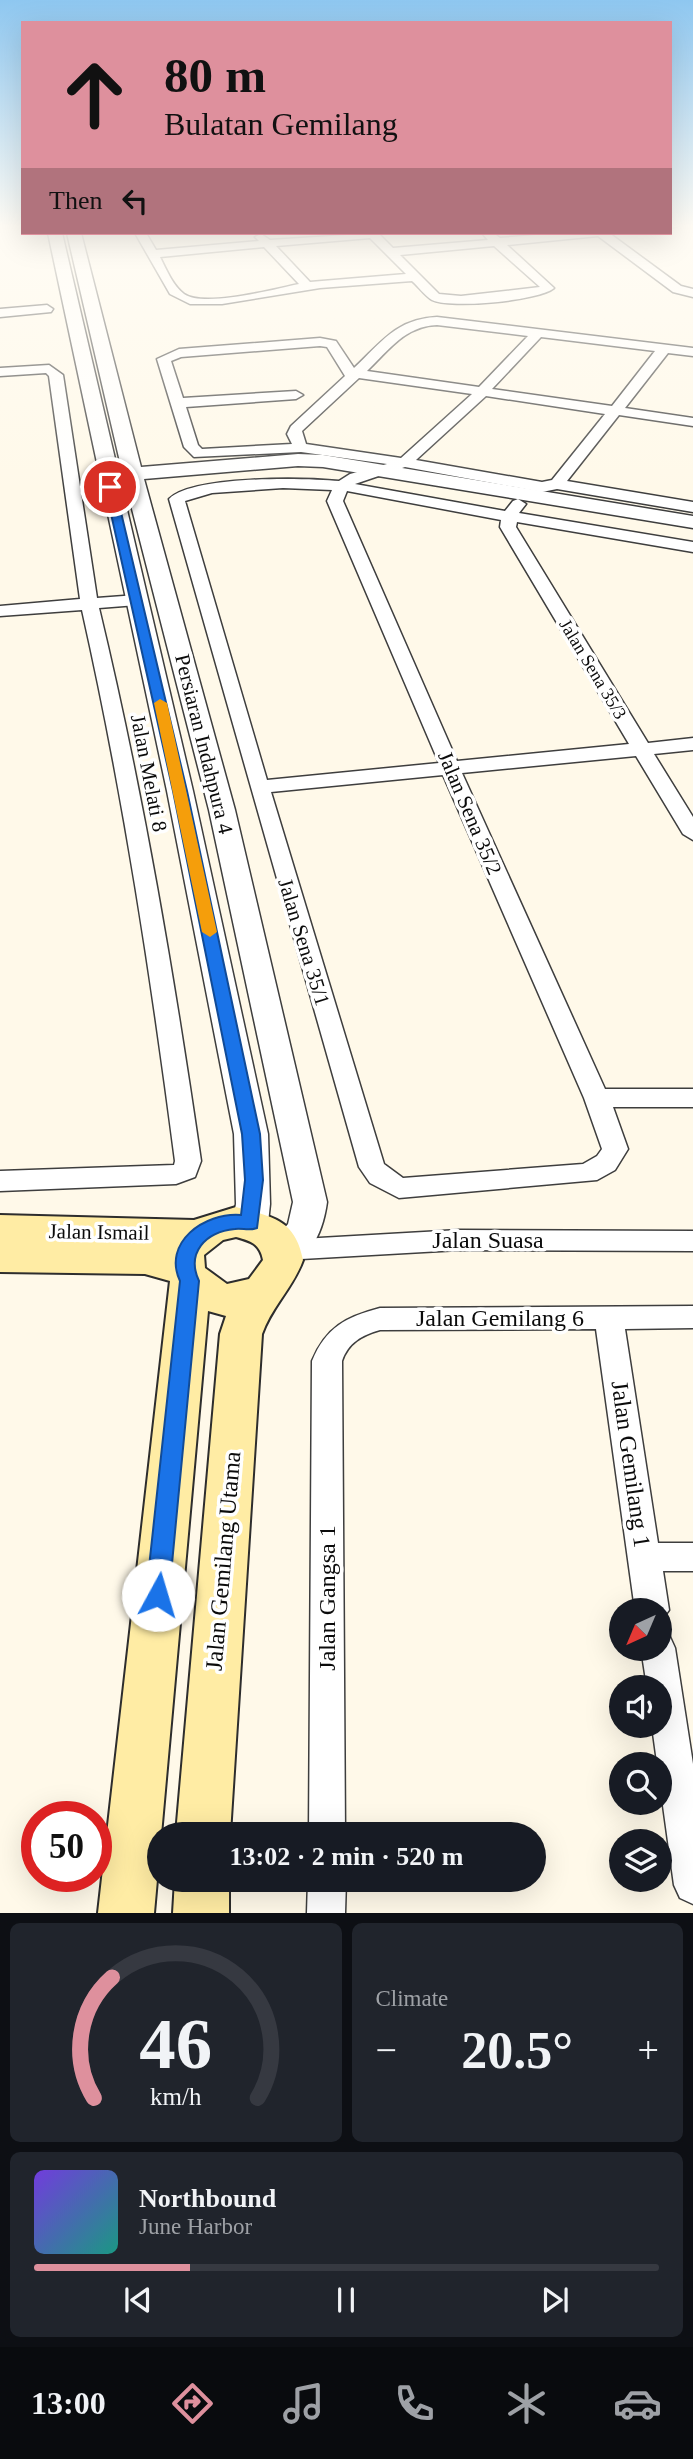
<!DOCTYPE html>
<html lang="en">
<head>
<meta charset="utf-8">
<style>
	body { margin:0; font-family:"Times New Roman",serif; background:#20242c; color:#f1f3f6; height:100vh; display:flex; flex-direction:column; font-size:26px; white-space:nowrap }
	* { box-sizing:border-box; margin:0 }
	p { font-size:23px; color:#9ea1a6 }
	.icon { flex:none; width:38px; height:38px; fill:none; stroke:currentColor; stroke-width:2; stroke-linecap:round; stroke-linejoin:round }
	.map { position:relative; height:1913px; overflow:hidden }
	.sheet { display:flex; flex-direction:column; gap:10px; padding:10px; background:#0d0f14; flex:1 }
	.sheet>* { flex:none }
	.hud { position:absolute; left:21px; top:21px; width:651px; height:214px; border-radius:0px; box-shadow:0 7px 28px #0002; background:#de909d; color:#111; overflow:hidden }
	.needle { width:46px; rotate:224deg }
	.fabs { position:absolute; left:609px; top:1598px; display:grid; gap:14px }
	.fabs a { display:grid; place-items:center; width:63px; height:63px; border-radius:50%; background:#171b24; box-shadow:0 7px 28px #0002; font-size:35px }
	.speed { position:absolute; left:21px; top:1801px; display:flex; gap:14px; font-size:35px; font-weight:700; text-align:center }
	.speed>* { display:grid; place-content:center; width:91px; height:91px; border-radius:50%; background:#171b24; box-shadow:0 7px 28px #0002; line-height:1 }
	.speed .limit { border:10px solid #d22; background:#fff; color:#111 }
	.pin { position:absolute; display:grid; place-items:center; width:60px; height:60px; color:#fff; margin:-30px; border:4px solid #fff; border-radius:50%; box-shadow:0 2px 7px #0007 }
	.me { position:absolute; width:77px; margin:-38px; rotate:6deg; stroke-linejoin:round; filter:drop-shadow(0 0 5px #0008) }
	.turn { display:flex; align-items:center; gap:24px; height:147px; padding:0 28px; font-size:32px }
	.turn .icon { width:91px; height:91px; stroke-width:2.5 }
	.turn b { display:block; font-size:49px; line-height:60px }
	.then { display:flex; align-items:center; height:66px; padding:0 28px; background:#0003; gap:14px; font-size:26px }
	.big { font-size:52px; font-weight:700; line-height:1.1 }
	.sheet .tile { flex:1; display:flex; flex-direction:column; justify-content:center; gap:10px; min-width:0; padding:0 24px; border-radius:10px; background:#20242c }
	.sheet .dial { align-items:center; gap:0 }
	.dial svg { height:182px; overflow:visible; fill:none; stroke:#363941; stroke-width:7; stroke-linecap:round; text-anchor:middle }
	.dial text { fill:#f1f3f6; stroke:none }
	.song { display:flex; align-items:center; gap:21px }
	.cover { width:84px; height:84px; border-radius:10px; background:linear-gradient(135deg,hsl(260 70% 55%),hsl(170 70% 35%)) }
	.played { height:7px; border-radius:4px; background:linear-gradient(90deg,#de909d 25%,#363941 25%) }
	.keys { display:flex; justify-content:space-around; direction:ltr }
	.heat { display:flex; justify-content:space-between; align-items:center; font-size:38px; direction:ltr }
	.sheet .tiles { flex:1; display:grid; gap:10px; grid-template-columns:1fr 1fr }
	.tile:last-child { grid-column:span 2 }
	.trip { position:absolute; left:147px; top:1822px; width:399px; height:70px; border-radius:35px; background:#171b24; box-shadow:0 7px 28px #0002; font-weight:700; line-height:70px; text-align:center }
	.tab-bar { display:flex; height:112px; justify-content:space-around; align-items:center; background:#090b0e; color:#9ea1a6 }
	.tab-bar .icon { width:49px; height:49px }
	.tab-bar .current { color:#de909d }
	.tab-bar b { font-size:32px; color:#f1f3f6 }
	.map>svg:first-child { display:block }
	.lines { fill:none; stroke-linecap:round; stroke-linejoin:round }
	.minor-casing { stroke:#3e3e3e; stroke-width:3 }
	.tertiary-casing { stroke:#3e3e3e; stroke-width:3 }
	.secondary-casing { stroke:#2d2d2d; stroke-width:4 }
	.minor { fill:#fff; fill-rule:evenodd }
	.tertiary { fill:#fff; fill-rule:evenodd }
	.secondary { fill:#ffeca4; fill-rule:evenodd }
	.route { fill:#1a73e8; stroke:#114b97; stroke-width:2 }
	.slow { fill:#f59e0b }
	.labels { text-anchor:middle; dominant-baseline:central; stroke-width:7; stroke-linejoin:round; paint-order:stroke }
	.far-street-label { font-size:18px; fill:#0b0b0b; stroke:#fff }
	.street-label { font-size:21px; fill:#0b0b0b; stroke:#fff }
	.near-street-label { font-size:24px; fill:#0b0b0b; stroke:#fff }
</style>
</head>
<body>
<div class="map">
<svg width="693" height="1913" viewBox="0 0 693 1913">
	<rect width="100%" height="100%" fill="#fff9e9"/>
	<g class="lines">
		<!-- minor casing -->
		<g class="minor-casing">
			<g id="minor">
				<polygon points="670,224 684,224 670,228"/>
				<path d="M135,233H146L156,250L259,241L255,237L261,234L270,240L378,233L393,248L488,240L482,233H493L500,238L561,233H609L681,286L693,289V297L673,292L598,236L507,245L554,288C539,301 450,309 432,300C425,296 418,286 412,281L320,288L222,304H190L170,294ZM370,238L406,274L310,282L276,246ZM494,246L540,287L461,296L439,294L400,255ZM264,247L299,284C275,289 204,308 184,294C173,286 166,269 160,257Z"/>
				<polygon points="47,305 53,309 51,312 0,317 0,309"/>
				<path d="M437,317L693,348V356L668,353L625,408L693,418V426L619,415L567,481L693,502V512L557,489L542,492L405,467L355,484L505,511L513,501L518,499L526,504L519,513L693,542V552L517,522L516,527L648,743L693,738V750L654,754L693,817V840L683,834L636,756L462,773L605,1089H693V1107H613L628,1149L615,1170L597,1180L399,1198L370,1183L359,1167L169,499C193,475 305,478 339,481L350,474L387,464L301,452L194,457L184,447L157,359L179,349L320,338L336,341L354,368C382,342 396,319 437,317ZM437,325L528,336L479,387L367,371C389,350 405,326 437,325ZM541,337L655,351L612,406L492,389ZM320,346L327,347L345,376L291,426L287,434L292,444L202,449L198,445L186,407L296,399L303,395L296,391L183,398L171,361L181,357ZM359,378L472,394L401,458L306,444L302,431ZM486,396L605,414L552,480L542,482L416,460ZM283,488L332,490L327,501L439,763L267,780L185,501L212,493ZM347,491L501,520L500,527L629,744L457,761L343,501ZM443,775L584,1098L602,1149L597,1156L583,1164L403,1178L384,1164L271,792Z"/>
				<path d="M49,365L63,375L97,598L137,595L146,600L137,605L99,608C143,791 174,975 201,1161L195,1177L176,1184L0,1191V1171L174,1165L175,1161C151,976 123,792 82,610L0,616V606L80,599L49,376L46,373L0,376V368Z"/>
				<polygon points="459,1230 693,1231 693,1251 459,1250 284,1260 274,1257 270,1250 274,1243 284,1240"/>
				<path d="M693,1306V1328L625,1329L658,1543H693V1571H663L669,1610L660,1622V1610H635L596,1329L380,1330C362,1335 348,1343 342,1361L345,1834H309L312,1361C326,1327 346,1317 380,1308Z"/>
				<polygon points="660,1633 670,1637 675,1648 693,1764 693,1904 680,1898 674,1885 652,1726 660,1726 660,1687 647,1687 641,1648 660,1648"/>
				<polygon points="308,1880 346,1880 345,1913 307,1913"/>
			</g>
		</g>
		<!-- tertiary casing -->
		<g class="tertiary-casing">
			<g id="tertiary">
				<polygon points="48,233 62,233 193,791 268,1134 270,1204 268,1223 262,1232 250,1236 238,1232 232,1223 236,1204 234,1134 167,791"/>
				<path d="M67,233H81L141,467L298,454L323,455L693,516V528L323,467L298,466L144,479L235,810L327,1202C323,1231 309,1271 271,1260L266,1250L288,1224L293,1202L209,810L120,462Z"/>
			</g>
		</g>
		<!-- secondary casing -->
		<g class="secondary-casing">
			<g id="secondary">
				<path d="M236,1207C272,1217 295,1219 303,1260C293,1288 272,1306 262,1334L230,1834H176L220,1334L226,1316L208,1311L154,1913H98L170,1281L145,1274L0,1272V1215L194,1220ZM236,1237C251,1241 260,1244 263,1260L249,1279L227,1284L205,1268L204,1255L223,1240Z"/>
				<polygon points="175,1880 229,1880 229,1913 173,1913"/>
			</g>
		</g>
		<!-- minor -->
		<use href="#minor" class="minor"/>
		<!-- tertiary -->
		<use href="#tertiary" class="tertiary"/>
		<!-- secondary -->
		<use href="#secondary" class="secondary"/>
	</g>
	<!-- sky -->
	<linearGradient id="sky" x2="0" y2="1"><stop stop-color="#8ec7f0"/><stop offset="0.46" stop-color="#fffcf5"/><stop offset="1" stop-color="#fffcf5" stop-opacity="0"/></linearGradient>
	<rect width="693" height="492" fill="url(#sky)"/>
	<!-- route -->
	<path class="route" d="M110,484L115,487L187,791L260,1134L263,1180L257,1228C249,1231 243,1228 235,1229C205,1232 186,1253 199,1281L169,1595L166,1602L158,1605L150,1602L146,1595L180,1281C162,1243 204,1212 241,1215L245,1180L242,1134L173,791L105,487Z"/>
	<!-- slow -->
	<polygon class="slow" points="160,699 167,703 217,932 210,937 202,932 154,703"/>
	<g class="labels">
		<!-- far-street labels -->
		<g class="far-street-label">
			<text transform="translate(593 669) rotate(59)">Jalan Sena 35/3</text>
		</g>
		<!-- street labels -->
		<g class="street-label">
			<text transform="translate(204 744) rotate(76)">Persiaran Indahpura 4</text>
			<text transform="translate(149 773) rotate(79)">Jalan Melati 8</text>
			<text transform="translate(470 813) rotate(67)">Jalan Sena 35/2</text>
			<text transform="translate(304 942) rotate(73)">Jalan Sena 35/1</text>
			<text transform="translate(99 1232) rotate(1)">Jalan Ismail</text>
		</g>
		<!-- near-street labels -->
		<g class="near-street-label">
			<text x="488" y="1240">Jalan Suasa</text>
			<text x="500" y="1318">Jalan Gemilang 6</text>
			<text transform="translate(631 1464) rotate(82)">Jalan Gemilang 1</text>
			<text transform="translate(223 1561) rotate(-85)">Jalan Gemilang Utama</text>
			<text transform="translate(327 1598) rotate(-90)">Jalan Gangsa 1</text>
		</g>
	</g>
</svg>
<div class="fabs">
<a><svg class="needle" viewBox="-14 -14 28 28"><path d="M0-13l5 13h-10z" fill="#e53935"/><path d="M0 13l5-13h-10z" fill="#9ea1a6"/></svg></a>
<a><svg class="icon" aria-label="sound" viewBox="0 0 24 24"><path d="M4 9h4l5-4v14l-5-4H4zM17 9q2 3 0 6"/></svg></a>
<a><svg class="icon" aria-label="search" viewBox="0 0 24 24"><circle cx="10" cy="10" r="6"/><path d="M15 15l6 6"/></svg></a>
<a><svg class="icon" aria-label="layers" viewBox="0 0 24 24"><path d="M12 4l9 5-9 5-9-5zM3 14l9 5 9-5"/></svg></a>
</div>
<div class="speed"><div class="limit">50</div></div>
<div class="pin" style="left:110px;top:487px;background:#d93025"><svg class="icon" aria-label="arrive" viewBox="0 0 24 24"><path d="M6 21V4h12l-3 4 3 4H6"/></svg></div>
<svg class="me" style="left:158px;top:1595px" viewBox="-20 -20 40 40"><circle r="19" fill="#fff"/><path d="M0-13L10 11 0 6-10 11z" fill="#1a73e8"/></svg>
<div class="trip">13:02 · 2 min · 520 m</div>
<div class="hud">
<div class="turn"><svg class="icon" aria-label="ahead" viewBox="0 0 24 24"><path d="M12 20V5M6 11l6-6 6 6"/></svg><div><b>80 m</b>Bulatan Gemilang</div></div>
<div class="then">Then<svg class="icon" aria-label="left" viewBox="0 0 24 24"><path d="M17 20v-9H6M10 6l-5 5 5 5"/></svg></div>
</div>
</div>
<section class="sheet">
<div class="tiles">
<div class="tile dial"><svg viewBox="0 0 100 80">
<path d="M14 69A42 42 0 1 1 86 69"/>
<path d="M14 69A42 42 0 0 1 22 16" stroke="#de909d"/>
<text x="50" y="56" font-size="32" font-weight="700">46</text>
<text x="50" y="72" font-size="11">km/h</text>
</svg></div>
<div class="tile"><p>Climate</p>
<div class="heat"><a>−</a><b class="big">20.5°</b><a>+</a></div>
</div>
<div class="tile">
<div class="song"><i class="cover"></i><div><b>Northbound</b><p>June Harbor</p></div></div>
<div class="played"></div>
<div class="keys"><svg class="icon" aria-label="previous" viewBox="0 0 24 24"><path d="M18 5L8 12l10 7zM5 5v14"/></svg><svg class="icon" aria-label="pause" viewBox="0 0 24 24"><path d="M8 5v14M16 5v14"/></svg><svg class="icon" aria-label="next" viewBox="0 0 24 24"><path d="M6 5l10 7-10 7zM19 5v14"/></svg></div>
</div>
</div>
</section>
<nav class="tab-bar">
<b>13:00</b>
<svg class="icon current" aria-label="directions" viewBox="0 0 24 24"><path d="M12 3l9 9-9 9-9-9zM9 14v-3h6M13 9l2 2-2 2"/></svg>
<svg class="icon" aria-label="music" viewBox="0 0 24 24"><path d="M9 18V5l10-2v13"/><circle cx="6" cy="18" r="3"/><circle cx="16" cy="16" r="3"/></svg>
<svg class="icon" aria-label="phone" viewBox="0 0 24 24"><path d="M5 4h4l2 5-3 2q2 4 5 5l2-3 5 2v4C11 20 4 13 5 4z"/></svg>
<svg class="icon" aria-label="climate" viewBox="0 0 24 24"><path d="M12 3v18M4 7l16 10M4 17L20 7"/></svg>
<svg class="icon" aria-label="car" viewBox="0 0 24 24"><path d="M5 17H2v-5l4-1 3-4h7l3 4 3 1v5h-3M9 17h6M6 11h13"/><circle cx="7" cy="17" r="2"/><circle cx="17" cy="17" r="2"/></svg>
</nav>
</body>
</html>
